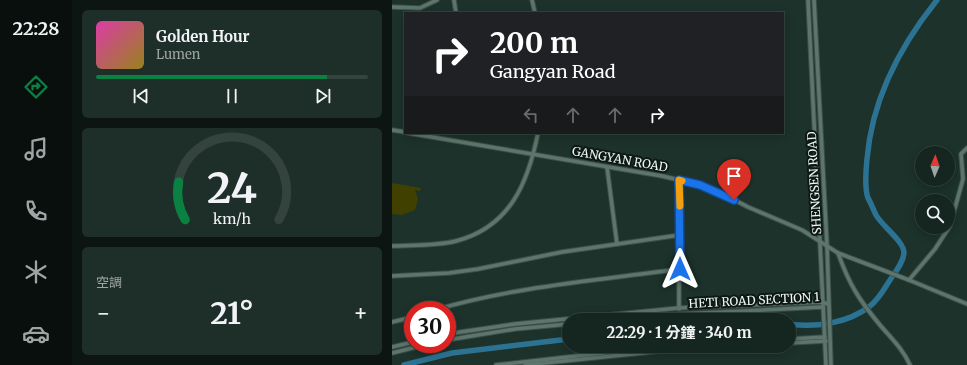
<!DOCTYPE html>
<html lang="zh-TW">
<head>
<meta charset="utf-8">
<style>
	body { margin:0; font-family:Merriweather,"Noto Sans TC",serif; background:#1e2e29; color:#f1f3f6; height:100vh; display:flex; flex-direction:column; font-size:15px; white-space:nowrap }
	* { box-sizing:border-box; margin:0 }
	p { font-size:13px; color:#9da5a5 }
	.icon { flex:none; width:22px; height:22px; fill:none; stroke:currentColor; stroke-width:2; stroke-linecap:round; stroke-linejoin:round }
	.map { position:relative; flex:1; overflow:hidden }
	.drawer { display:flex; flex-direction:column; gap:10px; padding:10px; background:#0c1512; width:320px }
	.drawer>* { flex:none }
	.hud { position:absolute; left:12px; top:12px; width:380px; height:122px; border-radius:0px; box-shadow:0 2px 10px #0003,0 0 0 1px #34433e; background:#202124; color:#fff; overflow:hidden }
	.needle { width:26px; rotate:2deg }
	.fabs { position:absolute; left:523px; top:146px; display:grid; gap:8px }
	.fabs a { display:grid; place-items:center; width:40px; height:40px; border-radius:50%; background:#152620; box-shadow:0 2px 10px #0003,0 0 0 1px #34433e; font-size:20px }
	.speed { position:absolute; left:12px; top:301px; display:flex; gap:8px; font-size:20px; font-weight:700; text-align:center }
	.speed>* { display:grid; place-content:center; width:52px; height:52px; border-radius:50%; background:#152620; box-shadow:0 2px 10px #0003,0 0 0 1px #34433e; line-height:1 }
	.speed .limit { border:6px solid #d22; background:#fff; color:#111 }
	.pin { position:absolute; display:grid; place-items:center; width:34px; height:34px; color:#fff; margin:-41px -17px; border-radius:50% 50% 50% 0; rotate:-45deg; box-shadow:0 0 4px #0007 }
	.pin .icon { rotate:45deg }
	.me { position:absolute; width:44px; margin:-22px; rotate:0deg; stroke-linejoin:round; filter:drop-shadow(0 0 3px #0008) }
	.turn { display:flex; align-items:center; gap:14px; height:84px; padding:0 20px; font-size:18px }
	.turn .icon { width:52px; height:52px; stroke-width:2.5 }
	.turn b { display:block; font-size:28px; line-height:34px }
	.lanes { display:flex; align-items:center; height:38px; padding:0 20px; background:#0003; justify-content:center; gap:20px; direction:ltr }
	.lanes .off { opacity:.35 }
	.big { font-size:30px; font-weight:700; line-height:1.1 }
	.drawer .tile { flex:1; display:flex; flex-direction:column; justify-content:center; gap:6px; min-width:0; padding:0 14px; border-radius:6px; background:#1e2e29 }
	.drawer .dial { align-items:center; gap:0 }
	.dial svg { height:104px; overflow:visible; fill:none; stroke:#34433e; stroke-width:7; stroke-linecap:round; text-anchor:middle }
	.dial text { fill:#f1f3f6; stroke:none }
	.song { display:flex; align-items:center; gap:12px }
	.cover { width:48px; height:48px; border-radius:6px; background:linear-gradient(135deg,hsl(320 70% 55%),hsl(50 70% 35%)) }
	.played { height:4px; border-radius:2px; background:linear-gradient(90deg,#0b8043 85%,#34433e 85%) }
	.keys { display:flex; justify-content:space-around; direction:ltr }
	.heat { display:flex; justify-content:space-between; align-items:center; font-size:22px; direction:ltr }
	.trip { position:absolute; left:170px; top:313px; width:234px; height:40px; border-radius:20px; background:#152620; box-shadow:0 2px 10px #0003,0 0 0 1px #34433e; font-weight:700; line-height:40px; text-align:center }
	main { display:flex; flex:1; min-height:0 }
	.menu { display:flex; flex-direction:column; width:72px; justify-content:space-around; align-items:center; background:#080f0d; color:#9da5a5 }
	.menu .icon { width:28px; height:28px }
	.menu .active { color:#0b8043 }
	.menu b { font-size:18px; color:#f1f3f6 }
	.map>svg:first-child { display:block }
	.green { fill:#404001 }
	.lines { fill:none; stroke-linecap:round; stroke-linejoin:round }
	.river { stroke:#2c7293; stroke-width:5.5 }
	.minor-casing { stroke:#3c4f49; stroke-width:5.5 }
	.minor { stroke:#5d756c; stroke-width:3.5 }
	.route-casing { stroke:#114b97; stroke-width:10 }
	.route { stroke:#1a73e8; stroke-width:7 }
	.slow { stroke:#f59e0b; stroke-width:7 }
	.labels { text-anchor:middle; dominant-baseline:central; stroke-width:4; stroke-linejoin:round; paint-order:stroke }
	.street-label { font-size:12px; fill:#eaf7f2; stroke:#0e1814 }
</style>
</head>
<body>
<main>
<nav class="menu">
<b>22:28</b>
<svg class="icon active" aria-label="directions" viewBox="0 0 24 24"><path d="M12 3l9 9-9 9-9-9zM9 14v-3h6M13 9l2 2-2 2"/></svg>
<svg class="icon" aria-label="music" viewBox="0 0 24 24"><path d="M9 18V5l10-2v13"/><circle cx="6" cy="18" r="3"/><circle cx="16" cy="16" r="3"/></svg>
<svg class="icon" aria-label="phone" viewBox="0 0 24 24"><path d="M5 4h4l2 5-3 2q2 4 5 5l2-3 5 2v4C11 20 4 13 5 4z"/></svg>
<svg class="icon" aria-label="climate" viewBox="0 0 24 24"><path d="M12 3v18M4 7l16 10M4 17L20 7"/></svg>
<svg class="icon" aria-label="car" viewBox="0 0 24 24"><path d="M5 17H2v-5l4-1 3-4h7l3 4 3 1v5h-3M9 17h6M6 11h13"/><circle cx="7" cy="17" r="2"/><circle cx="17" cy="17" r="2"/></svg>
</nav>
<section class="drawer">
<div class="tile">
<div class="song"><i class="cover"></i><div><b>Golden Hour</b><p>Lumen</p></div></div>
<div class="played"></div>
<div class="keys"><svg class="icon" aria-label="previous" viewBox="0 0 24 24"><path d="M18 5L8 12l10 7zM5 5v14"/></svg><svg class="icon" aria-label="pause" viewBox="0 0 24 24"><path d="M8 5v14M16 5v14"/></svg><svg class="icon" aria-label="next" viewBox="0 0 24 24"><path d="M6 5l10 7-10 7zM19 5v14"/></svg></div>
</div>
<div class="tile dial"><svg viewBox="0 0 100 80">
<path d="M14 69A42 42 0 1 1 86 69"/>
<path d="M14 69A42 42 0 0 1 9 40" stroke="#0b8043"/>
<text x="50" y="56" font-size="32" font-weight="700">24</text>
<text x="50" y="72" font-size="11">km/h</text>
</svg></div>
<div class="tile"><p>空調</p>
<div class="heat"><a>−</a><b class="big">21°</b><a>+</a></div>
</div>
</section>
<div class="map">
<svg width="575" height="365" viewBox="0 0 575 365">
	<rect width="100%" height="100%" fill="#1c322b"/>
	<!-- green -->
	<polygon class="green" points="0,183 29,188 28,191 23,190 26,199 23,210 10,215 0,214"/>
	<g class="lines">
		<!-- river -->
		<g class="river">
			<path d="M397,324C423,328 457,323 478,306C487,299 492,289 498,280C504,271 511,263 512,253C512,241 490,226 484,215C481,209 479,203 476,198C472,187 474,170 475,159C480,100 508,46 545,0"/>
			<polyline points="12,365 60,353 177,339"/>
		</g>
		<!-- minor casing -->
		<g class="minor-casing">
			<g id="minor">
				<polyline points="62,0 64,13"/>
				<polyline points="140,0 143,13"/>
				<polyline points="416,0 434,365"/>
				<polyline points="422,0 435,245 439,365"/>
				<polyline points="0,7 28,8 45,0"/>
				<polyline points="0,130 13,132"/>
				<polyline points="16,133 270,176 308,185 329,193 356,207 410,230 446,253 517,280 543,249 558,226 571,179 569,154 575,148"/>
				<polyline points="215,167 225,244"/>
				<polyline points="287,180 287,309"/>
				<path d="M0,246C21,245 44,246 64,241C118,227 136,183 146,133"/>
				<path d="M446,253C457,284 467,300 488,325C499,338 511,349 518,365"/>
				<polyline points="0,276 57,273 86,269 170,252 288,235"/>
				<polyline points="517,280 575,304"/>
				<path d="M43,310C119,287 209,280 288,269"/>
				<polyline points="217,320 288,314 431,307"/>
				<polyline points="0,322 21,317"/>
				<polyline points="55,334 123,324 287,308 430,302 436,304"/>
				<polyline points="397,339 433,337"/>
				<polyline points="55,340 123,329 177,324"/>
				<polyline points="397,343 434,341"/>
				<polyline points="0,347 21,342"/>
				<polyline points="0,353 36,344"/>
				<polyline points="104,365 274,346"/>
				<polyline points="133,365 289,349 333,346"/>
			</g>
		</g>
		<!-- minor -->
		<use href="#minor" class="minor"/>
	</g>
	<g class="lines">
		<!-- route casing -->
		<g class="route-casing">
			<polyline id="route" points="288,269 287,180 308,185 342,200"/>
		</g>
		<!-- route -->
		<use href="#route" class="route"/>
		<!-- slow -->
		<polyline class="slow" points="288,206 287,180 290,181"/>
	</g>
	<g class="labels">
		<!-- street labels -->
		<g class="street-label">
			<text transform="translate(228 159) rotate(10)">GANGYAN ROAD</text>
			<text transform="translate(422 183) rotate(-93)">SHENGSEN ROAD</text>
			<text transform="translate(362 300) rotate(-3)">HETI ROAD SECTION 1</text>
		</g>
	</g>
</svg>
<div class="fabs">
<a><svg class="needle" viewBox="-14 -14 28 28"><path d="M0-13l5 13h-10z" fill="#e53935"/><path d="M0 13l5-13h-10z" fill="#9da5a5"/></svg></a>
<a><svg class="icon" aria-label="search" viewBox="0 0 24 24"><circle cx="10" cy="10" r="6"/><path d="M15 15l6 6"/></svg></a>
</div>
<div class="speed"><div class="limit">30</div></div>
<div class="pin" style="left:342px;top:200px;background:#d93025"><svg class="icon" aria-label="arrive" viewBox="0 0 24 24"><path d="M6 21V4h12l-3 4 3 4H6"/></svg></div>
<svg class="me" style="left:288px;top:269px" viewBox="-20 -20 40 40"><path d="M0-17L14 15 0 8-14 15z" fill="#1a73e8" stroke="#fff" stroke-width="4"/></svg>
<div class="trip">22:29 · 1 分鐘 · 340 m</div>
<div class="hud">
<div class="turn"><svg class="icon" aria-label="right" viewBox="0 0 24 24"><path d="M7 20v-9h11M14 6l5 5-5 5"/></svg><div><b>200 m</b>Gangyan Road</div></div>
<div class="lanes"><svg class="icon off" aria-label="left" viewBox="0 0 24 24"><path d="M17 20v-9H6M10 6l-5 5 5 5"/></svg><svg class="icon off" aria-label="ahead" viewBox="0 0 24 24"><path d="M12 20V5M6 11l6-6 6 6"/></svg><svg class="icon off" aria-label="ahead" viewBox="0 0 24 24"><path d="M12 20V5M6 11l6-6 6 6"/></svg><svg class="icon" aria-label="right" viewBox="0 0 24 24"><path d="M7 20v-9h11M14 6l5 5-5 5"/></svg></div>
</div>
</div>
</main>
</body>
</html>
